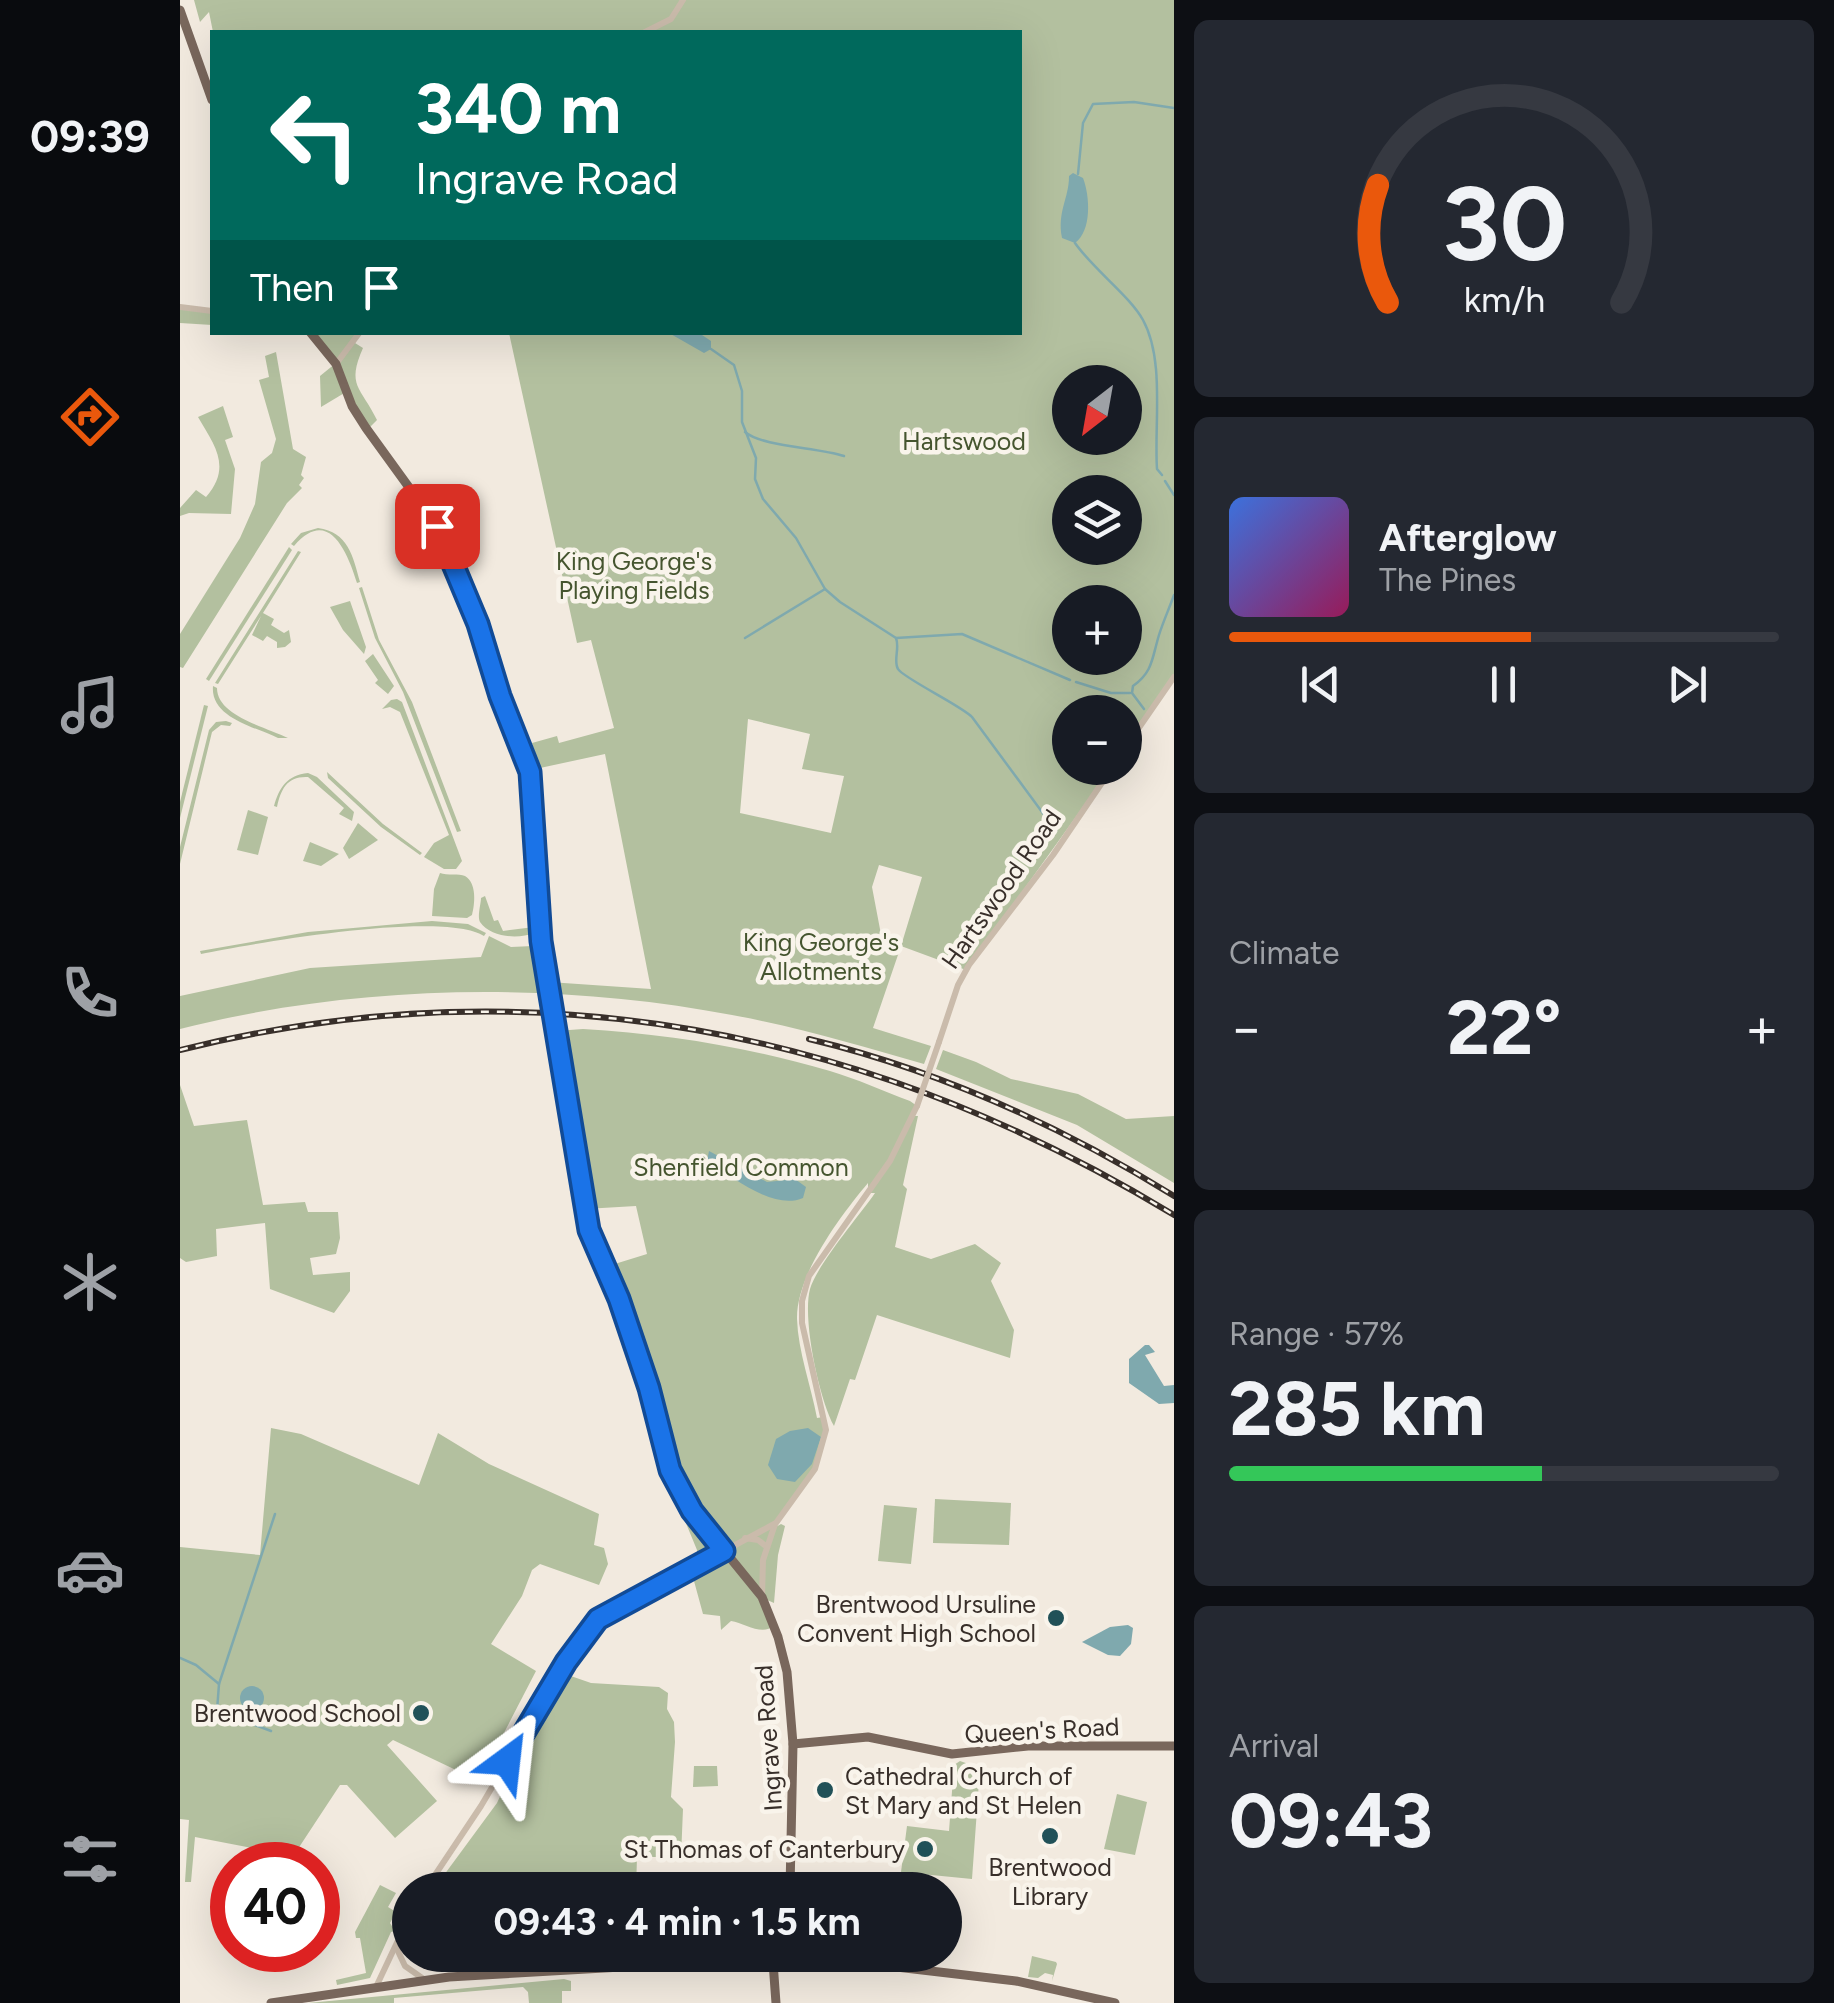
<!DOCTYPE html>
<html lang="en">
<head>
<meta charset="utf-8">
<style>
	body { margin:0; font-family:Figtree,sans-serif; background:#242831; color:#f1f3f6; height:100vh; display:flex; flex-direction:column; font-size:38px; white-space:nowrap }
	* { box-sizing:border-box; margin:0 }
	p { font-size:32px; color:#9ea1a6 }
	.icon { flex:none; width:55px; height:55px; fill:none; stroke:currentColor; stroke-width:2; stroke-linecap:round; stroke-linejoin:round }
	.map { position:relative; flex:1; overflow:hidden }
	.drawer { display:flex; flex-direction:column; gap:20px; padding:20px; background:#0d0f14; width:660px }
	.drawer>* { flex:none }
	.top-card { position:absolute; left:30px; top:30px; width:812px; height:305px; border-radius:0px; box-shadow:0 10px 40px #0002; background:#00695c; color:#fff; overflow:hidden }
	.needle { width:65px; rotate:211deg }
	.controls { position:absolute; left:872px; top:365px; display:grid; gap:20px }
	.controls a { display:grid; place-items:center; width:90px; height:90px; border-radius:50%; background:#171b24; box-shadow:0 10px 40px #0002; font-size:50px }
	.speed { position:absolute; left:30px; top:1842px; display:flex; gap:20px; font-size:50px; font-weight:700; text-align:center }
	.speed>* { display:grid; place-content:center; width:130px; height:130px; border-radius:50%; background:#171b24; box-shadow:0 10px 40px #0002; line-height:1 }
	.speed .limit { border:15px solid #d22; background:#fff; color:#111 }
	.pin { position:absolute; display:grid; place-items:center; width:85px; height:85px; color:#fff; margin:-42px; border-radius:20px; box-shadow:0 5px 15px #0006 }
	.me { position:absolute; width:110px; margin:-55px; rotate:30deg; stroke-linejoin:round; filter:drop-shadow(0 0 8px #0008) }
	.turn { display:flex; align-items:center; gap:35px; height:210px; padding:0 40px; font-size:45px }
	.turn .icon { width:130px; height:130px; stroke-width:2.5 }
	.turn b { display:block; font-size:70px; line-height:85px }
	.then { display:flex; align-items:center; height:95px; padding:0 40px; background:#0003; gap:20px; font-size:38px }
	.big { font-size:75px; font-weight:700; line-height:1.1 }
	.drawer .card { flex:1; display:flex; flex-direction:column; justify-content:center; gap:15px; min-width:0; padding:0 35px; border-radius:15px; background:#242831 }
	.drawer .dial { align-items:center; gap:0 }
	.dial svg { height:260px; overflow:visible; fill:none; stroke:#363941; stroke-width:7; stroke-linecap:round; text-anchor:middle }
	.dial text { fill:#f1f3f6; stroke:none }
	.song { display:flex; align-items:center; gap:30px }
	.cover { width:120px; height:120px; border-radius:15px; background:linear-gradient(135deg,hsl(220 70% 55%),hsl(330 70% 35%)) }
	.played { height:10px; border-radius:5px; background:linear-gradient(90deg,#ea580c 55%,#363941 55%) }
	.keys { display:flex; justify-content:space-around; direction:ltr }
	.heat { display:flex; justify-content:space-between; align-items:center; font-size:55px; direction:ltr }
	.charge { height:15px; border-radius:8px; background:linear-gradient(90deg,#34c759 57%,#363941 0) }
	.trip { position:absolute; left:212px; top:1872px; width:570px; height:100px; border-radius:50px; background:#171b24; box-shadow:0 10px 40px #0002; font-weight:700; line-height:100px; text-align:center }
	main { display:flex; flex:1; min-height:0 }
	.tabs { display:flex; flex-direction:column; width:180px; justify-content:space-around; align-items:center; background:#090b0e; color:#9ea1a6 }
	.tabs .icon { width:70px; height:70px }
	.tabs .current { color:#ea580c }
	.tabs b { font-size:45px; color:#f1f3f6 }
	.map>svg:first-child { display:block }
	.green { fill:#b3c09f; fill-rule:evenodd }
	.water { fill:#7fa9ae }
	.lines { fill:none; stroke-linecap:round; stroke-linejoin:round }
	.stream { stroke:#7fa9ae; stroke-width:2.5 }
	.minor { stroke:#cabbab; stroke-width:6 }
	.major { stroke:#79675c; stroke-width:9 }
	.rail-casing { stroke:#382f2a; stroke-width:6 }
	.rail { stroke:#f9f4eb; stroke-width:2.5; stroke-dasharray:8; stroke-linecap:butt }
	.minor-bridge { stroke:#cabbab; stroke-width:6 }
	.major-bridge { stroke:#79675c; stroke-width:9 }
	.route-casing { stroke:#114b97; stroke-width:25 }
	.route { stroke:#1a73e8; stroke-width:18 }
	.poi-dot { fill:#215158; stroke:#f9f4eb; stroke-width:4 }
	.labels { text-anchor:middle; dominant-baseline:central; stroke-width:9; stroke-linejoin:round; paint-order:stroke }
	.park-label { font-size:25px; fill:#45552f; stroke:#f9f4eb }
	.street-label { font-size:25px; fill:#382f2a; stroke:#f9f4eb }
	.poi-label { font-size:25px; fill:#382f2a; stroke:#f9f4eb; text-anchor:end }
</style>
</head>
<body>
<main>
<nav class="tabs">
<b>09:39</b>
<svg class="icon current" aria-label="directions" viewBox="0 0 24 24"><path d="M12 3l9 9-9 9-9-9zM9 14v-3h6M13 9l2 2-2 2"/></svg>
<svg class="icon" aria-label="music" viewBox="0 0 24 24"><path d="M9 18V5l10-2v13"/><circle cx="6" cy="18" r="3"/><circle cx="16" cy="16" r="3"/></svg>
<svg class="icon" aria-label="phone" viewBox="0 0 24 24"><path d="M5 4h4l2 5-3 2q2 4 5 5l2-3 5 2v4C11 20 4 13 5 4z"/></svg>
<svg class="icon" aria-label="climate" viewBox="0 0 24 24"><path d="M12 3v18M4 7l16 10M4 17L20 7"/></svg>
<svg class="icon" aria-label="car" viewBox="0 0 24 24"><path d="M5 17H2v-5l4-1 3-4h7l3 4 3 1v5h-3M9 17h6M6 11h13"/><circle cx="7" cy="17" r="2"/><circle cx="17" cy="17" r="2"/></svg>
<svg class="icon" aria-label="filters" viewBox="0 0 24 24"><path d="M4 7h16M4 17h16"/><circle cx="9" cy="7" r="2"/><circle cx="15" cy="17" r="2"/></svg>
</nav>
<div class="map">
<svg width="994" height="2003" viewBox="0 0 994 2003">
	<rect width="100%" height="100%" fill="#f2eadf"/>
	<!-- green -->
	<g class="green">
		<path d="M14,0H994V680L945,747V712H890V768H931L786,970L721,946L742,877L699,865L692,887L703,945L720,949L693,1028L751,1046L744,1064C681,1046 618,1027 552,1015C373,981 177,984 0,1029V996L130,968L301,957L309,936L331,947L353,946L358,953L366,952L369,982L471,989L425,754L360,768L352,743L377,736L379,743L434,728L411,640L397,643L329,333L840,332V32H33L29,12L20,22ZM890,382H945V438H890ZM890,492H945V548H890ZM890,602H945V658H890ZM568,719L630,734L622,769L664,776L651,833L560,813Z"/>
		<polygon points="0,307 32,311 32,325 0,323"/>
		<path d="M131,333H180L175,343L183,348C166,386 181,387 197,420L187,430L166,392L141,407L140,376L156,363Z"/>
		<polygon points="96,352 113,449 126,457 121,475 124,478 119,485 122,488 107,503 3,668 0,667 0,634 60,538 75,504 81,462 92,453 96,439 79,380 89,377 85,356"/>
		<path d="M43,406L53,437L45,440L55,469L51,514L9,513L0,516V508L16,490L26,497C52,467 35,446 18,417Z"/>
		<path d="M138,528C168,532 173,556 180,582L177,583C168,554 149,505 114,546L111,544L121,533Z"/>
		<polygon points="109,547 112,550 29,681 26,679"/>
		<polygon points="118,551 121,552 83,613 94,619 91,625 104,633 109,630 111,642 105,647 97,648 97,642 87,636 83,641 72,635 81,616 38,684 35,683"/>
		<polygon points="182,587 199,640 232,702 281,831 277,832 223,692 195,638 179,588"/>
		<polygon points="170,601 186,647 184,654 163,630 150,607"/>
		<polygon points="193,654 214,686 208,694 195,683 198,680 185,661"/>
		<path d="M33,686L37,688C37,716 86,727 108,738H98C76,727 30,718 33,686Z"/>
		<polygon points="217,699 222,702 282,861 276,869 264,869 244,857 254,843 269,835 220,712 210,707 202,709 211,700"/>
		<polygon points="24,705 28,706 0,818 0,802"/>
		<polygon points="46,721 52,723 50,726 41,725 32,732 0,864 0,847 29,730 36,722"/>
		<polygon points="147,772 203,824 242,853 240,855 201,827 148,778"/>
		<path d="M128,773L137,777L174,812L172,821L159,814L164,808L128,777C107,776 101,789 97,807L94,806C99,788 107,775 128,773Z"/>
		<polygon points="68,810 88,817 78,855 57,850"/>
		<polygon points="178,823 198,840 169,859 163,848"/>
		<polygon points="130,842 159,854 141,866 123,861"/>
		<path d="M260,873C267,876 279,873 285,876C297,883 295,904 292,915L287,918L252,916L254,889Z"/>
		<path d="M305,896L314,921L318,920L323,931L354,927V933C339,939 311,938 300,922C297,916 301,904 301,898Z"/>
		<path d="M252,921L288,924L306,933L304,936C262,910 75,943 21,954L20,951L128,932Z"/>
		<path d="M403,1029C486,1034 569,1047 650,1071C677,1079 703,1091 730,1101L737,1106L733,1116H738L723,1185L727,1189L715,1247L751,1259L795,1244L821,1263L811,1281L834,1330L830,1358L697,1315L675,1380L670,1379L654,1426C639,1399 622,1319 630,1289C637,1265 679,1216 695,1193H688V1183C661,1215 616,1275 617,1319C618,1351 631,1386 637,1418L643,1417C651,1459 616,1495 594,1528L601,1524L605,1526L598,1555L594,1603L585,1599L594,1625C583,1637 565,1623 551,1621L541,1630L540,1616L523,1614L514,1581L516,1575L506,1561L517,1554V1550L496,1499L467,1384L425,1267L467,1254L456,1206L405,1209L376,1031Z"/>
		<polygon points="763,1050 796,1062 831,1079 898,1094 946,1119 994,1116 994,1183 897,1125 756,1069"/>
		<polygon points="0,1085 14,1126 67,1120 83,1205 125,1202 128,1212 158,1212 160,1238 156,1254 130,1258 133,1275 170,1272 170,1291 154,1313 90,1289 85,1223 36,1229 37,1256 6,1262 0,1258"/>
		<polygon points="91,1428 121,1434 239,1485 258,1433 309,1464 419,1514 414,1545 424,1548 428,1564 419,1585 360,1564 352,1570 342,1596 311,1644 356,1671 299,1781 213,1740 207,1745 257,1801 215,1838 167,1785 160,1785 108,1864 87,1851 15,1837 11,1882 5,1882 9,1820 0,1819 0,1547 80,1555"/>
		<polygon points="755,1499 831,1503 829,1545 753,1543"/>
		<polygon points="704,1505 737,1508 731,1564 698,1561"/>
		<polygon points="385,1674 411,1683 479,1687 488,1693 487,1709 494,1722 495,1742 491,1797 503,1809 501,1857 457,1857 456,1890 253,1890 317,1803 349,1733"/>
		<polygon points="780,1761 800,1768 792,1879 721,1872 727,1826 769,1831 774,1765"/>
		<polygon points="514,1766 537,1766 538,1786 513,1787"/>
		<polygon points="937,1794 967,1802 955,1855 924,1849"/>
		<polygon points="200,1885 216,1893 208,1907 216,1912 210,1923 215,1931 211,1932 190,1978 157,1985 156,1980 186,1973 180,1938 176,1938 175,1932"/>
		<polygon points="852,1956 876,1962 877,1964 872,1981 873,1975 865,1973 858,1978 848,1977"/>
		<polygon points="384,1979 391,1981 391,1991 382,1991 382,2003 349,2003 348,1992 343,1987 214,1998 214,2003 128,2003"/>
	</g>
	<!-- water -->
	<g class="water">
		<path d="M893,173L903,178C910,196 912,231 895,243L882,238C877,211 889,199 889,176Z"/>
		<polygon points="489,333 519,333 531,341 531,349 524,353"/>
		<path d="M529,1151L587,1182L615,1179L626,1187L623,1198C593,1211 552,1176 527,1161Z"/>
		<polygon points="965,1345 969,1345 975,1352 965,1355 984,1386 994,1385 994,1403 979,1404 949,1383 949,1359"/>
		<polygon points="628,1428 641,1437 632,1464 615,1482 597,1479 588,1465 596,1439 610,1431"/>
		<polygon points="948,1625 953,1628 951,1644 940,1656 928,1655 902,1642 930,1627"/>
		<circle cx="72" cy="1698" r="12"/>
	</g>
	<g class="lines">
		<!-- stream -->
		<g class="stream">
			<polyline points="898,174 903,123 913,104 954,102 994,108"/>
			<path d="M895,243C913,269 950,296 963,320C985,360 974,424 977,469L982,475"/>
			<path d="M531,349L554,365L562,391V422L576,458L575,479L583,499L616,538L645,589L660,602L716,638C720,648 713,661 718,669C723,678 782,706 792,717L876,831"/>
			<path d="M565,432C583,447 637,447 664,456"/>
			<polyline points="985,481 994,495"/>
			<polyline points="565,638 645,589"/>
			<polyline points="716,638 782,634 890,680"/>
			<polyline points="896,682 931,693 950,693"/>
			<path d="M964,709L952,693L953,686C973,672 972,658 979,635C983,622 989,609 994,595"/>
			<polyline points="0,1658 16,1665 39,1684"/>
			<polyline points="91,1731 37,1711 39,1684 95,1514"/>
		</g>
		<!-- minor -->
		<g class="minor">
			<polyline points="465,32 491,19 503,0"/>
			<polyline points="0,307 32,311"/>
			<polyline points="156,364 180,332"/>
			<polyline points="945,748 994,677"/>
			<polyline points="759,1042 778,985 789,965 873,855 932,768"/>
			<polyline points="565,1538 578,1540 587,1547"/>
			<polyline points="582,1597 583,1560 595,1524"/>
			<polyline points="245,1890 301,1806 386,1662 418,1619 596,1523 635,1469 646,1430 622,1323 622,1301 629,1276 710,1161 737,1106"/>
			<polyline points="216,1947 225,1966 245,1980"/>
			<polyline points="196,1987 230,1915"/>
		</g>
		<!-- major -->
		<g class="major">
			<polyline points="0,10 32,100"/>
			<polyline points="130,332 156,364 172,406 186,428 257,526 298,624 320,697 350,772 357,896 367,967"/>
			<polyline points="374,1023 409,1230 451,1333 490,1469 512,1511 582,1597 598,1637 607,1672 613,1744 610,1890"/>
			<polyline points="613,1744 688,1737 772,1754 848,1746 994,1746"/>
			<polyline points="614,1955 836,1981 935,2003"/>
			<polyline points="593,1962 596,2003"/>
			<polyline points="589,1964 601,1964 608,1955"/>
			<polyline points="91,2003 269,1977 564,1960 586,1959 593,1962"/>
		</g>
		<!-- rail casing -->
		<g class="rail-casing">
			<g id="rail">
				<path d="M629,1039C758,1070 881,1126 994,1196"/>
				<path d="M0,1050C352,962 688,1029 994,1215"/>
			</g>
		</g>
		<!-- rail -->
		<use href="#rail" class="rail"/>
		<!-- minor-bridge -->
		<polyline class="minor-bridge" points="737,1106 759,1042"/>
		<!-- major-bridge -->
		<polyline class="major-bridge" points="367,967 374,1023"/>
	</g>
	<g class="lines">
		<!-- route casing -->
		<g class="route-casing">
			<polyline id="route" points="257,526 298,624 320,696 350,772 361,941 409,1230 439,1299 469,1388 490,1470 512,1511 544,1551 418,1619 386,1662 327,1761"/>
		</g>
		<!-- route -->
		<use href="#route" class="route"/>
	</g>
	<!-- markers -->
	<g class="poi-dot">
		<circle cx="876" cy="1618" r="10"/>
		<circle cx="241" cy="1713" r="10"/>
		<circle cx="645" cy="1790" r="10"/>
		<circle cx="870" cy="1836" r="10"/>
		<circle cx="745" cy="1849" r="10"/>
	</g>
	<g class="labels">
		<!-- park labels -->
		<g class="park-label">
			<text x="784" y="441">Hartswood</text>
			<text x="454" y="561">King George's<tspan x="454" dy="29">Playing Fields</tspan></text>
			<text x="641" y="942">King George's<tspan x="641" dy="29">Allotments</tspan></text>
			<text x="561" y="1167">Shenfield Common</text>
		</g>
		<!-- street labels -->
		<g class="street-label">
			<text transform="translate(821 889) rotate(-55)">Hartswood Road</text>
			<text transform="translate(862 1730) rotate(-3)">Queen's Road</text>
			<text transform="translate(588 1738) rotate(-94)">Ingrave Road</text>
		</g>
		<!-- poi labels -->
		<g class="poi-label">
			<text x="856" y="1604">Brentwood Ursuline<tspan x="856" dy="29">Convent High School</tspan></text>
			<text x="221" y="1713">Brentwood School</text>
			<text x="665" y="1776" text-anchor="start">Cathedral Church of<tspan x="665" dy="29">St Mary and St Helen</tspan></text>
			<text x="725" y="1849">St Thomas of Canterbury</text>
			<text x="870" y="1867" text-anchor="middle">Brentwood<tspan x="870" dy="29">Library</tspan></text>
		</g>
	</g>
</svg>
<div class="controls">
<a><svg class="needle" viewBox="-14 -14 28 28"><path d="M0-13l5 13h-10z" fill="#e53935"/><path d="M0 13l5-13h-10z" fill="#9ea1a6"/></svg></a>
<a><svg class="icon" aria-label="layers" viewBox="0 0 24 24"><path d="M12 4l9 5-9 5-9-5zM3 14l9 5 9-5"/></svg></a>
<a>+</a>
<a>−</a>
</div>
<div class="speed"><div class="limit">40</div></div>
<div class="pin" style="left:257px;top:526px;background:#d93025"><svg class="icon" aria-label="arrive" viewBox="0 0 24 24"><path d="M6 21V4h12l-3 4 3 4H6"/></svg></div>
<svg class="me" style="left:327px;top:1761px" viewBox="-20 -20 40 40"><path d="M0-17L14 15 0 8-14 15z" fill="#1a73e8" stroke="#fff" stroke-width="4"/></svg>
<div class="trip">09:43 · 4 min · 1.5 km</div>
<div class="top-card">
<div class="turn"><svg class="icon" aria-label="left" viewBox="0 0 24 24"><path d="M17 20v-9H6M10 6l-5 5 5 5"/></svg><div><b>340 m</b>Ingrave Road</div></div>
<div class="then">Then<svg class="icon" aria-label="arrive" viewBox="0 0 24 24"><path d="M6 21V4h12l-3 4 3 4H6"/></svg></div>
</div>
</div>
<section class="drawer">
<div class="card dial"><svg viewBox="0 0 100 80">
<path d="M14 69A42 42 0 1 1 86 69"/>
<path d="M14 69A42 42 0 0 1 11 33" stroke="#ea580c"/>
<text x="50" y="56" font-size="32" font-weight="700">30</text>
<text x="50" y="72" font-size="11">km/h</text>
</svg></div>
<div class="card">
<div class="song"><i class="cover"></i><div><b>Afterglow</b><p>The Pines</p></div></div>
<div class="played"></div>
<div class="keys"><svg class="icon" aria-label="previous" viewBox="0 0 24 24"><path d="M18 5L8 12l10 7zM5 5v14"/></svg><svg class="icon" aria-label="pause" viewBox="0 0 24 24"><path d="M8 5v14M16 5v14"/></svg><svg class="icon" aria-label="next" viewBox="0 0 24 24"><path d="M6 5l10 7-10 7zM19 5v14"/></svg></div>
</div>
<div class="card"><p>Climate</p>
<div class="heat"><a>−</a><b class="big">22°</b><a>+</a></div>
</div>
<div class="card"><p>Range · 57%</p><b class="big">285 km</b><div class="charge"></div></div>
<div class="card"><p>Arrival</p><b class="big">09:43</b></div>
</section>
</main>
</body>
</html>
